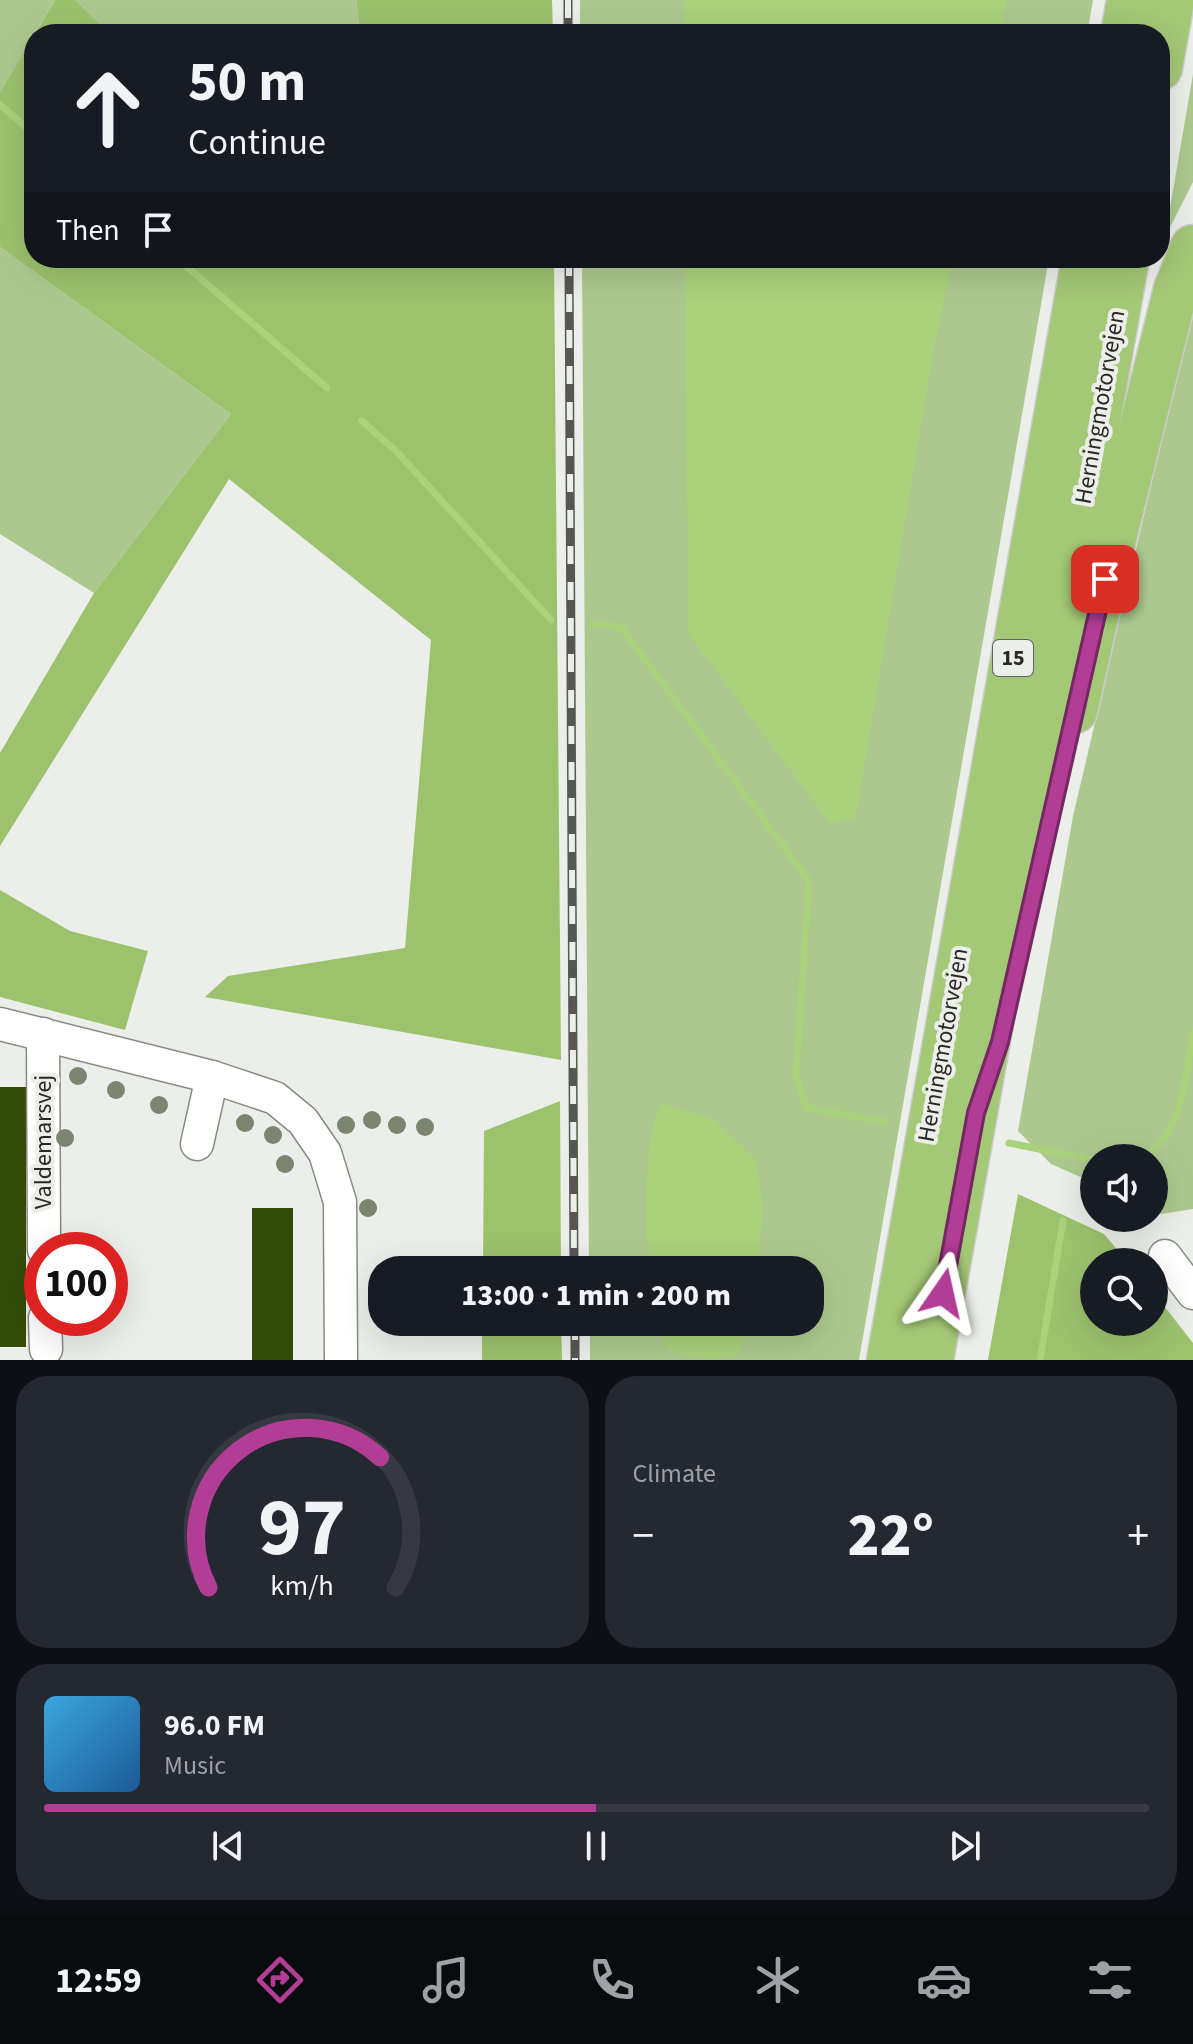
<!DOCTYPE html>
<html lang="en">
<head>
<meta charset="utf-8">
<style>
	body { margin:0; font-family:"Source Sans 3",sans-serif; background:#242831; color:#f1f3f6; height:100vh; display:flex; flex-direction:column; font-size:30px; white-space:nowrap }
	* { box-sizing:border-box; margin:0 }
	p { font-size:26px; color:#9ea1a6 }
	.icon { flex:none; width:44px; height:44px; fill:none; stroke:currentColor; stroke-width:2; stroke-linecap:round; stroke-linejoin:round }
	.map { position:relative; height:1360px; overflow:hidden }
	.details { display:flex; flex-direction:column; gap:16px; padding:16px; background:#0d0f14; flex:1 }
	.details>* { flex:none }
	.guide { position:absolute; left:24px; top:24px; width:1146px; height:244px; border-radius:32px; box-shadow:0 8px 32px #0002; background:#171b24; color:#f1f3f6; overflow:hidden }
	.buttons { position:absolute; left:1080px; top:1144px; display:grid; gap:16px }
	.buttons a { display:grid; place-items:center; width:88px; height:88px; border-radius:50%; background:#171b24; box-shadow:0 8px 32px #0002; font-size:40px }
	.speed { position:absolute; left:24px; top:1232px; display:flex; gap:16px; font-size:40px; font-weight:700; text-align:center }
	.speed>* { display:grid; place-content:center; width:104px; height:104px; border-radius:50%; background:#171b24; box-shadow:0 8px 32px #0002; line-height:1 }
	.speed .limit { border:12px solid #d22; background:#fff; color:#111 }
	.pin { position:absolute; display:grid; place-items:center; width:68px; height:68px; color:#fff; margin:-34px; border-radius:16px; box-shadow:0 4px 12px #0006 }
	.me { position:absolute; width:88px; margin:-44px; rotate:11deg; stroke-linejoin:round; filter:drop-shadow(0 0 6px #0008) }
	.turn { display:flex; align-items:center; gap:28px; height:168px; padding:0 32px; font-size:36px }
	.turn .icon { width:104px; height:104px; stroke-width:2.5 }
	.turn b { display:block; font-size:56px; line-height:68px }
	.then { display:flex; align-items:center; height:76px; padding:0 32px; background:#0003; gap:16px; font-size:30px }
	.big { font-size:60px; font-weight:800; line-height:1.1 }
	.details .tile { flex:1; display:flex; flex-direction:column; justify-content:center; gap:12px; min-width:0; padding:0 28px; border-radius:32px; background:#242831 }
	.details .dial { align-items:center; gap:0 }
	.dial svg { height:208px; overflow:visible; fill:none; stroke:#363941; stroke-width:7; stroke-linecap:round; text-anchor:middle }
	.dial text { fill:#f1f3f6; stroke:none }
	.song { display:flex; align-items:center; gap:24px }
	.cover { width:96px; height:96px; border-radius:12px; background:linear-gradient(135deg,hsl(200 70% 55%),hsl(210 70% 35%)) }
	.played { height:8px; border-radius:4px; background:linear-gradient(90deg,#b13d95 50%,#363941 50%) }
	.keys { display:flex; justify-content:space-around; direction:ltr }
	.heat { display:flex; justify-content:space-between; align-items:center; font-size:44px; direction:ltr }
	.details .tiles { flex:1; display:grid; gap:16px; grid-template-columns:1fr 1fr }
	.tile:last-child { grid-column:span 2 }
	.trip { position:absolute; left:368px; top:1256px; width:456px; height:80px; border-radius:32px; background:#171b24; box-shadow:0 8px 32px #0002; font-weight:800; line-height:80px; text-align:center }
	.tab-bar { display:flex; height:128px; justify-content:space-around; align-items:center; background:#090b0e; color:#9ea1a6 }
	.tab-bar .icon { width:56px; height:56px }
	.tab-bar .on { color:#b13d95 }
	.tab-bar b { font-size:36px; color:#f1f3f6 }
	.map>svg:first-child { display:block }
	.green { fill:#adc88f }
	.forest { fill:#9cc26e }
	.water { fill:#aad17c }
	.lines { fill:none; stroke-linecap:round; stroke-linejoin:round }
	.stream { stroke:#aad17c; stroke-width:7 }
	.building { fill:#334c08 }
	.minor-casing { stroke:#878985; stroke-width:35 }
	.highway-casing { stroke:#cbcbcb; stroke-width:47 }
	.minor { stroke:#fff; stroke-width:32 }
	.highway { stroke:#a3c876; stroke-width:44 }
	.rail-casing { stroke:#565755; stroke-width:9 }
	.rail { stroke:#ebeee9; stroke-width:6; stroke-dasharray:18; stroke-linecap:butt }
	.tree { fill:#7b856f }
	.route-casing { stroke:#732861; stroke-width:20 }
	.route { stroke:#b13d95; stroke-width:14 }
	.labels { text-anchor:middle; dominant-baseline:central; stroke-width:8; stroke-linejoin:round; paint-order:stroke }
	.shield { fill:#ebeee9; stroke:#626361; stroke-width:2 }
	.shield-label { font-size:22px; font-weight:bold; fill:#282827 }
	.street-label { font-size:24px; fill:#282827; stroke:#ebeee9 }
</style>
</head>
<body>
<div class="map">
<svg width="1193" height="1360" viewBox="0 0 1193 1360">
	<rect width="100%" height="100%" fill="#ebeee9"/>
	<!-- green -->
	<g class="green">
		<polygon points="0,0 55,0 0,92"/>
		<polygon points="76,0 356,0 360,34 110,34"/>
		<polygon points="580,0 1093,0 1087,34 580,34"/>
		<polygon points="1193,74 1193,182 1165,237"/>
		<polygon points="0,247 231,414 94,593 0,534"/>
		<polygon points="582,258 1049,258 859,1360 590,1360 590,1322 810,1322 810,1270 589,1270"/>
		<polygon points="1193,318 1193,1209 1161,1214 1154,1210 1154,1158 1094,1158 1094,1183 1051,1164 1018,1131 1073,816 1187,333"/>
	</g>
	<!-- forest -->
	<g class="forest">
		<polygon points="55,0 76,0 110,34 35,34"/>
		<polygon points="356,0 552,0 553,34 360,34"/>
		<polygon points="34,35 34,258 554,258 561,1060 205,997 228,976 405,948 431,640 229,479 0,846 0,753 94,593 231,414 0,247 0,92"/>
		<polygon points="0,890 70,931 148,951 125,1030 0,997"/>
		<polygon points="560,1101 561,1270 483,1270 484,1131"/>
		<polygon points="1018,1194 1104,1234 1128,1262 1094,1262 1094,1322 1154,1322 1154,1293 1193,1343 1193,1360 988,1360"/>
		<polygon points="482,1322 561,1322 562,1360 482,1360"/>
	</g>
	<!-- water -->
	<g class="water">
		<polygon points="684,0 1007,0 1000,34 684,34"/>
		<polygon points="685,258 953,258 933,354 856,817 830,824 688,633"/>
		<path d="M661,1103L715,1120L756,1160L763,1207L758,1270H647C647,1222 641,1145 661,1103Z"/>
		<path d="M651,1322H749L737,1356C715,1360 688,1360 669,1349C662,1343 656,1330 651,1322Z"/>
	</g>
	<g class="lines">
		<!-- stream -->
		<g class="stream">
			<polyline points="0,105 34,134"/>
			<polyline points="177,258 327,388"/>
			<polyline points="362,421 397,452 551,620"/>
			<polyline points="593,624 621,627 809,881 796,1076 807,1108 886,1122"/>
			<polyline points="1009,1143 1094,1160"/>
			<path d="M1142,1158C1184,1135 1186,1072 1193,1031"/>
			<polyline points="1040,1360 1063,1221"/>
		</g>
	</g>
	<!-- building -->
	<g class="building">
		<rect x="0" y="1087" width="26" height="260"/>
		<rect x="252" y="1208" width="41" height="152"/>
	</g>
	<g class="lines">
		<!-- minor casing -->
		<g class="minor-casing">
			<g id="minor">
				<polyline points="0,1024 212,1077 275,1098 303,1121 325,1153 340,1202 341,1360"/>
				<polyline points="43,1034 44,1250"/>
				<polyline points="197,1144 212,1077"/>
				<polyline points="1165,1256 1193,1293"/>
				<polyline points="45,1318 46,1349"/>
			</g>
		</g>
		<!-- highway casing -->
		<g class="highway-casing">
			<g id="highway">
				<polyline points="1123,34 1129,0"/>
				<polyline points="1160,68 1172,0"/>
				<polyline points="1075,711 1111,550 1176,289 1193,247"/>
				<polyline points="889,1360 1084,258"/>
				<polyline points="931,1360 1127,258"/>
			</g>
		</g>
		<!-- minor -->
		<use href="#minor" class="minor"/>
		<!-- highway -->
		<use href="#highway" class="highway"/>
		<!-- rail casing -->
		<g class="rail-casing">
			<g id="rail">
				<polyline points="568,0 568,34"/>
				<polyline points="569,258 574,1270"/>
				<polyline points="575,1322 575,1360"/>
			</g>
		</g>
		<!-- rail -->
		<use href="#rail" class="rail"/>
	</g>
	<!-- trees -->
	<g class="tree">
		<circle cx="78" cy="1076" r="9"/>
		<circle cx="116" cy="1090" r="9"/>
		<circle cx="159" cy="1105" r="9"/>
		<circle cx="372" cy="1120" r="9"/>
		<circle cx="245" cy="1123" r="9"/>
		<circle cx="346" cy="1125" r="9"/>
		<circle cx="397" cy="1125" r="9"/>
		<circle cx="425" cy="1127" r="9"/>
		<circle cx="273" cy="1135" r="9"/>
		<circle cx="65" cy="1138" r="9"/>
		<circle cx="285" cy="1164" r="9"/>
		<circle cx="368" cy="1208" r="9"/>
	</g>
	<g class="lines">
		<!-- route casing -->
		<g class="route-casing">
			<polyline id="route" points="943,1293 976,1113 1000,1042 1105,579"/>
		</g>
		<!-- route -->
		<use href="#route" class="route"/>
	</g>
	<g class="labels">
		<!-- shield labels -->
		<rect class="shield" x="993" y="640" width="40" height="36" rx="6"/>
		<g class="shield-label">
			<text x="1013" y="658">15</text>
		</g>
		<!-- street labels -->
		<g class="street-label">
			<text transform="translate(1100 407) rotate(-80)">Herningmotorvejen</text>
			<text transform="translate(943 1045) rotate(-80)">Herningmotorvejen</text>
			<text transform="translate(43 1142) rotate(-90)">Valdemarsvej</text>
		</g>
	</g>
</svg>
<div class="buttons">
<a><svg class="icon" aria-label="sound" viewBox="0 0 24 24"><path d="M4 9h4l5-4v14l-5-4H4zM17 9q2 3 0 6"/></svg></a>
<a><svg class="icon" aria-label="search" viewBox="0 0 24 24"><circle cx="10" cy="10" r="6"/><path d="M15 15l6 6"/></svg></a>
</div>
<div class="speed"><div class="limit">100</div></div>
<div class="pin" style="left:1105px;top:579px;background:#d93025"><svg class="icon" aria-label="arrive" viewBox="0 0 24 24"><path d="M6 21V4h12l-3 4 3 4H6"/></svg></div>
<svg class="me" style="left:943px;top:1293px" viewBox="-20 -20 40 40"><path d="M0-17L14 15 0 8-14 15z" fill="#b13d95" stroke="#fff" stroke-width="4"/></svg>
<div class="trip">13:00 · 1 min · 200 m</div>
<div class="guide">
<div class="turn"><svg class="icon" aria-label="ahead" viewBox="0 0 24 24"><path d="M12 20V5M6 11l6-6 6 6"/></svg><div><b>50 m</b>Continue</div></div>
<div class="then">Then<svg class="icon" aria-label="arrive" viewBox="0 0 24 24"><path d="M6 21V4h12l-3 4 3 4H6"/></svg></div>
</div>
</div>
<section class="details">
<div class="tiles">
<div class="tile dial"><svg viewBox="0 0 100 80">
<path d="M14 69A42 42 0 1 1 86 69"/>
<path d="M14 69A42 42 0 0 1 80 19" stroke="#b13d95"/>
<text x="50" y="56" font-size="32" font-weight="700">97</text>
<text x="50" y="72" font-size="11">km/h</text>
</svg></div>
<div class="tile"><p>Climate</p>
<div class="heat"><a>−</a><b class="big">22°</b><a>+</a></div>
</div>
<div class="tile">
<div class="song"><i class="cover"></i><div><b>96.0 FM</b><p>Music</p></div></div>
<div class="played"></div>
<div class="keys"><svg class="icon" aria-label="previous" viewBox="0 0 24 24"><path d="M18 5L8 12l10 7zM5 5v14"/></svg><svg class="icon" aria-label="pause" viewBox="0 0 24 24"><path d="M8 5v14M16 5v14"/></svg><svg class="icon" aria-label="next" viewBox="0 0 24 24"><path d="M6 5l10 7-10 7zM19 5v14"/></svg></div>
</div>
</div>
</section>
<nav class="tab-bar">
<b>12:59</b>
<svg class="icon on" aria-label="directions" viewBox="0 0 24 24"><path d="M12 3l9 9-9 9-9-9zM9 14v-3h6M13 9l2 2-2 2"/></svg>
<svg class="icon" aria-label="music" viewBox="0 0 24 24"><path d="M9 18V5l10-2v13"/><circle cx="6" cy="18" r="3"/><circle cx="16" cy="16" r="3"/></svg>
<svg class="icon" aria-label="phone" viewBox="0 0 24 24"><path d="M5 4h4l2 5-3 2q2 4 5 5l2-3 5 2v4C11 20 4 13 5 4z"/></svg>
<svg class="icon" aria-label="climate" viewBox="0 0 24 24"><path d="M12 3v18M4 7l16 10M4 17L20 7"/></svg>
<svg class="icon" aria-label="car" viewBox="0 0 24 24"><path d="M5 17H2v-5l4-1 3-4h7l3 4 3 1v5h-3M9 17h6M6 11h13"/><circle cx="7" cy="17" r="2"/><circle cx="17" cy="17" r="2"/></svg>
<svg class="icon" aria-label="filters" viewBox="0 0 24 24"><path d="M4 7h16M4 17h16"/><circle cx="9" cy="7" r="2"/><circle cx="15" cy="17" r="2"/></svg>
</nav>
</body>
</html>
